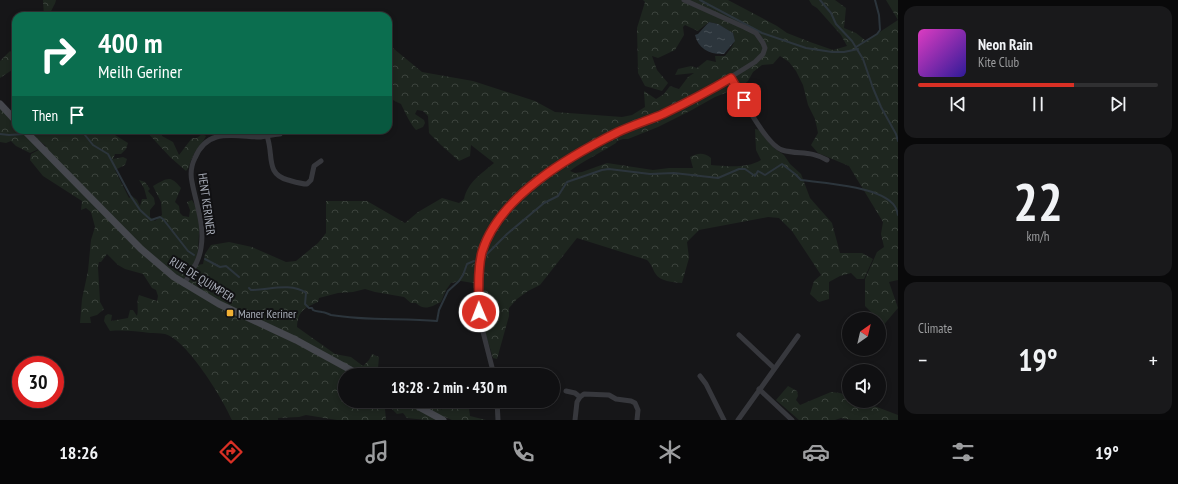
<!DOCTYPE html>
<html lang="en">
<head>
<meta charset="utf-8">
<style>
	body { margin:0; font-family:"PT Sans Narrow",sans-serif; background:#19191b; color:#f1f3f6; height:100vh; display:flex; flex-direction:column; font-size:15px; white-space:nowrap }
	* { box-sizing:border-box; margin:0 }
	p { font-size:13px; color:#9c9d9f }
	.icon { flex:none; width:22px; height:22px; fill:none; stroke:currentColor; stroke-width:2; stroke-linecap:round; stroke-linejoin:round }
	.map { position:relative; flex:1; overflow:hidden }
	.details { display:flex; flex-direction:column; gap:6px; padding:6px; background:#09090a; width:280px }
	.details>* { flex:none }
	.top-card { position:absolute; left:12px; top:12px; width:380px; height:122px; border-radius:12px; box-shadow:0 2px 6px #0003,0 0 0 1px #303032; background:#0b6e4f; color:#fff; overflow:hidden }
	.needle { width:26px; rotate:34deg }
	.fabs { position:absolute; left:842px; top:312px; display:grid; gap:8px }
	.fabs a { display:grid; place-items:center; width:44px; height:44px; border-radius:50%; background:#101012; box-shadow:0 2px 6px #0003,0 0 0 1px #303032; font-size:20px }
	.speed { position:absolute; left:12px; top:356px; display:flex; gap:8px; font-size:20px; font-weight:700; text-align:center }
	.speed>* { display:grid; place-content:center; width:52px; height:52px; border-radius:50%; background:#101012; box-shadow:0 2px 6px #0003,0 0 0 1px #303032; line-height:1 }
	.speed .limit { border:6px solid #d22; background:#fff; color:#111 }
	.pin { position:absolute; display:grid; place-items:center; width:34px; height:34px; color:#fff; margin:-17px; border-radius:8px; box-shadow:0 2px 6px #0006 }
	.me { position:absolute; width:44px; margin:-22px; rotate:359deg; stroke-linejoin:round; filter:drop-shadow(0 0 3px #0008) }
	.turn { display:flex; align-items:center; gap:14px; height:84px; padding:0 20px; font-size:18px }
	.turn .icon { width:52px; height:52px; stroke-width:2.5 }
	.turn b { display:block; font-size:28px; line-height:34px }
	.then { display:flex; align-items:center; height:38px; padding:0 20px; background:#0003; gap:8px; font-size:15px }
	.big { font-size:30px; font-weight:600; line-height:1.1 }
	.details .widget { flex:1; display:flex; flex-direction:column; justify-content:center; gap:6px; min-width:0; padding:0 14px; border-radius:12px; background:#19191b }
	.details .dial { align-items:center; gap:0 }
	.dial b { font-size:52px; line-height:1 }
	.song { display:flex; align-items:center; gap:12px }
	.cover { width:48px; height:48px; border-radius:6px; background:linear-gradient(135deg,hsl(310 70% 55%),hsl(250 70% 35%)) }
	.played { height:4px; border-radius:2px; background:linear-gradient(90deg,#d93025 65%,#303032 65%) }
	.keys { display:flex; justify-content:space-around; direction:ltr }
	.heat { display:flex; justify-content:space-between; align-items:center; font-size:22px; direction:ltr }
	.trip { position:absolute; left:338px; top:368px; width:222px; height:40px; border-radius:20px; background:#101012; box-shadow:0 2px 6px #0003,0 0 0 1px #303032; font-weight:600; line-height:40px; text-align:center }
	.menu { display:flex; height:64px; justify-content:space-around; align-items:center; background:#060607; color:#9c9d9f }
	.menu .icon { width:28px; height:28px }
	.menu .on { color:#d93025 }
	.menu b { font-size:18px; color:#f1f3f6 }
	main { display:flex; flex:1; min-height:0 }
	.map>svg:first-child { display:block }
	.forest { fill:url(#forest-crowns) }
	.water { fill:url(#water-ripples) }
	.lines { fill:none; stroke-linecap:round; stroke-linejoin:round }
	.stream { stroke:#2c353c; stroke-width:2 }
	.street { stroke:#37383d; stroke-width:5 }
	.secondary { stroke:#45474d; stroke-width:7 }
	.route-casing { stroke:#8d1f18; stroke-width:10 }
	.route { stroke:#d93025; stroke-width:7 }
	.poi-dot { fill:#f2b134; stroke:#111113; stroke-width:1.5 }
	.labels { text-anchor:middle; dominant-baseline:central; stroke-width:4; stroke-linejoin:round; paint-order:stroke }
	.street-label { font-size:12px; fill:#a8adb8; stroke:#111113 }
	.poi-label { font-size:12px; fill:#a8adb8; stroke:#111113; text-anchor:start }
</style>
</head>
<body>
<main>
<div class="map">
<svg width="898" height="420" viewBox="0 0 898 420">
	<defs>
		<pattern id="forest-crowns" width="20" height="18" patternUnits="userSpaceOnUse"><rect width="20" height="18" fill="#1e261f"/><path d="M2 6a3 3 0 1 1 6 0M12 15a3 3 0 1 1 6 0" fill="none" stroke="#3c433d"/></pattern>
		<pattern id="water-ripples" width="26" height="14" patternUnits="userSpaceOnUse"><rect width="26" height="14" fill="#2c353c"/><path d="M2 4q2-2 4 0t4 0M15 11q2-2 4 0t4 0" fill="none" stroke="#485056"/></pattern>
	</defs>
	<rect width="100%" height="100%" fill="#161618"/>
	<!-- forest -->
	<g class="forest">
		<path d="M43,0H56C55,6 50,10 50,16H44Z"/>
		<path d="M643,0H728L777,26L787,33L810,42L833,50L847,46L841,35L817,8L812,5L809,0H835L846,8L844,28L856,33L866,41L898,20L886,0H898V280L889,282L898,308L881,328L879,326V319H874L873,314L865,306V279L877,252L884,247L881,234L883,222L849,166L818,153L811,145L818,133L815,119L808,105L803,85L796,71L789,62L780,56L773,64L762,65L753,72L748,81L731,96L728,92L715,97L690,111L658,127L628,139H623L617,141L616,143C601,153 584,160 570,171L575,173L582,172L607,163L653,170L669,168H693L690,157C697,153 704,152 711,158V165C727,166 746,169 761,160L756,150L755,129L760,130L774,148L784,155L790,164L801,174L810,198L832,223L840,253H862L873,259L864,279H857L851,273L840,276L829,282V299L819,302L810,294L814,281L821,275L792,231L779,218L768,217L699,230L687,242L689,258L682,283C673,282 660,282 655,273C652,268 652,265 647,260L577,238L540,285L528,291L517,299L509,308V316L497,359L493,358L483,325L475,324L468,321L467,312L471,306L474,305L478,310L479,288H473V283L461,281L451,283L446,290L441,302C431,307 424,311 416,303H411L404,297L375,292L365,289L353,292L338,293L319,298L318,302C304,308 298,311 297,327L335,354L351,357L363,366L369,360L372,354L379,357L378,368L389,370L397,375H345V401H433L442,410L439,401H468L470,416L486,420H452L445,417V420H426L407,418L403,413L397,414L392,409H385L386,420H337L306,415L299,417L278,418V420H232C223,399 187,340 165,334C160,333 154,333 150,333C136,331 123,330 110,331L104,321L105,316L108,314L112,315L111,321L128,318L130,310H133L137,316C139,309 136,302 139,295L157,301L158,296L156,290L152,288L143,274L125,269L118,265L107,254L101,262H99L98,267L100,302L104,309L97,315L90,317L91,323H80L82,299L88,271L91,240L95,227L91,212L86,208L81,210L82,201L43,176L30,160L31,154L46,146L38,140L29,130H115L113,133L115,135L128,143L126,149L121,154H115L113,159L123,157L127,159L125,165L115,170L129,198L132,196L137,200L140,206L142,199H147L144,188L139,180L145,182L150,189L148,191L154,198L155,204L150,210V217L155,221L162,215L161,202L153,186C168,178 170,175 181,188L175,202L179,206L180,213L183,216L189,217L190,210L187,202L192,200C205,219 196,243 198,265L203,264L205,254L211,245L229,242L252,247L286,262L296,261L318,243L326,233V201H367L405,223L418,212L442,198L459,203L464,199C468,182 481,174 494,163L471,145L470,156L459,161L441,145L429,133L428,116L423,111L417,110L415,114L424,120L425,123L423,127L416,130C410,124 405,112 401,104L391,99L388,44L422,72L473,81L535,101L555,112L622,117L632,115L645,107L644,91L656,99L664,94L670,86L679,89L688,77L694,73L675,75L678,69L691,66L697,68L707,60L716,62L715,56H725C731,48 737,43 733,33L718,24L709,22L698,31L685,25L683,27L684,35L675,50L658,58L652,56L657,70L668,83L662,91L645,86L638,73L637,28L645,2Z"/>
		<polygon points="10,51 16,56 16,75 12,70 0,78 0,61"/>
		<polygon points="0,108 16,124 16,130 21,130 39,149 30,153 16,146 11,141 6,143 0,142"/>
		<path d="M145,130H162V136L173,142L179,155L192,138H197L202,134L206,136C203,143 196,148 193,156C190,161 190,167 186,171L170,157Z"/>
		<polygon points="788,386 797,391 798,396 796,400 800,405 831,392 840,393 849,396 849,401 861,401 898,415 898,420 852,420 841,418 835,420 799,420 776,400"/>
	</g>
	<!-- water -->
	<path class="water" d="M709,22L718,24L733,33L735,41L724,54C711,55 698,49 695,35L698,34Z"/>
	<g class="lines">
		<!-- stream -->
		<g class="stream">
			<polyline points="700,0 762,33 806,48 832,52 844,52 858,49"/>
			<polyline points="820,0 831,13 836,24 852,41 863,59 873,88 881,107 896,134 898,141"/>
			<polyline points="856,47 877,34 880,30 879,15 875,0"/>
			<polyline points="81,130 93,145 108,154 130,195 140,210 151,220 160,217 163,219 188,251 194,255"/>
			<polyline points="29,132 36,130"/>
			<polyline points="0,134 9,135 24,134"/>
			<path d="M487,254L507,234L544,203L558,196L567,182L602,170L609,169L650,174L674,173L718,178L739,169H745L755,176L758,171L765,175L782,164L795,174L801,180C824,183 874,186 891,202C895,205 897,210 898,215"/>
			<polyline points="205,259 220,267 226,266 239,277"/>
			<path d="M249,288L251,290C268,290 291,282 306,293L305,304L309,308H312L313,310C316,312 319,311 322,312C325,312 328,314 331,315C366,321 402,318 437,321L439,310L448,291L459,281L463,275L467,264L474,261"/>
		</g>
		<!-- street -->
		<g class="street">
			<path d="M731,78C740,94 766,145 782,150C799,155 810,150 827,160"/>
			<path d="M267,136C274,155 265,174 288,180C295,182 301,184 307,184L311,180L314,166L321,161"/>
			<path d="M184,284C191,272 199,262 201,248C205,225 196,204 192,182C190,173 191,166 195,158C207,128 233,136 259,137C266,137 272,134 280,134"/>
			<polyline points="739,335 774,368"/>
			<polyline points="494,375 481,324 479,300 480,265 483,251 490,234 509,207 527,190 547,174 574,155 619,131 646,121 705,93 755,62 763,54 765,48 763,43 756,33 744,27 684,0"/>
			<polyline points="700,376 706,384 724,420"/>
			<polyline points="759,389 792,420"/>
			<polyline points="566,391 575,393 580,397"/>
			<polyline points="497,401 498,420"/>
			<polyline points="575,420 577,402 580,397 584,394 609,395 616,399 631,401 635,403 638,410 637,420"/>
			<polyline points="738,420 798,336"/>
		</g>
		<!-- secondary -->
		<g class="secondary">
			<polyline points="0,104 16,121"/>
			<polyline points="24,130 141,249 174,277 219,304 296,340 360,375"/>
			<polyline points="408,401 443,420"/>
		</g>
	</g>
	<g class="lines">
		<!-- route casing -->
		<g class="route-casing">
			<path id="route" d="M479,312C479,293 477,271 482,252C499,196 570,156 618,132C633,125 649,120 663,114C686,103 709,91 731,78L744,100"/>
		</g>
		<!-- route -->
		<use href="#route" class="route"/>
	</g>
	<!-- markers -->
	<rect class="poi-dot" x="226" y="309" width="8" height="8" rx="2"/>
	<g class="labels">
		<!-- street labels -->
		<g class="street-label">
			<text transform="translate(207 204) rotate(82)">HENT KERINER</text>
			<text transform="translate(202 279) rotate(32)">RUE DE QUIMPER</text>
		</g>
		<!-- poi labels -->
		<g class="poi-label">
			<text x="238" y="313">Maner Keriner</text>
		</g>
	</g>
</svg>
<div class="fabs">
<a><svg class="needle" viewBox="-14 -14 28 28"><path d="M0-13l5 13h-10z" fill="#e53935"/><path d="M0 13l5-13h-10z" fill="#9c9d9f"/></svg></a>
<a><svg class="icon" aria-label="sound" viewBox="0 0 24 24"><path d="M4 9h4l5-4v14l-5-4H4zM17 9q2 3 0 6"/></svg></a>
</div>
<div class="speed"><div class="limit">30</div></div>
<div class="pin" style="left:744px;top:100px;background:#d93025"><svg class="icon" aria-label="arrive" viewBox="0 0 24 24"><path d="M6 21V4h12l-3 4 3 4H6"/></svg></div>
<svg class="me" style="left:479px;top:312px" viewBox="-20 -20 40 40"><circle r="17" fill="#d93025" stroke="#fff" stroke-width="3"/><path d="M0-11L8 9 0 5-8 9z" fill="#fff"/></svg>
<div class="trip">18:28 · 2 min · 430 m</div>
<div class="top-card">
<div class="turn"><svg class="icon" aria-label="right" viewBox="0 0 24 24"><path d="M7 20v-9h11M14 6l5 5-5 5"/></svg><div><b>400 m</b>Meilh Geriner</div></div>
<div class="then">Then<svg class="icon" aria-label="arrive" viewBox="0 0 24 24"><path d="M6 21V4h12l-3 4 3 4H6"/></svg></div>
</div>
</div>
<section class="details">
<div class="widget">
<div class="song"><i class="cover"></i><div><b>Neon Rain</b><p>Kite Club</p></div></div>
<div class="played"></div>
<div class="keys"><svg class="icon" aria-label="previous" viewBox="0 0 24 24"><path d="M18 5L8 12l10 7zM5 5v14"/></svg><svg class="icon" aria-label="pause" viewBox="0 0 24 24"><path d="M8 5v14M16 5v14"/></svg><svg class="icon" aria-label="next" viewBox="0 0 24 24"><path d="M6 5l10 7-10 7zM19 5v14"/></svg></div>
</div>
<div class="widget dial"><b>22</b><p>km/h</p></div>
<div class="widget"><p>Climate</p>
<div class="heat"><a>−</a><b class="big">19°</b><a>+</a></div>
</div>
</section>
</main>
<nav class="menu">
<b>18:26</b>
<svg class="icon on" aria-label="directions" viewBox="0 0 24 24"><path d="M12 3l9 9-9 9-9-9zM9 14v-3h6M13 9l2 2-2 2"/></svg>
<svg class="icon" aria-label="music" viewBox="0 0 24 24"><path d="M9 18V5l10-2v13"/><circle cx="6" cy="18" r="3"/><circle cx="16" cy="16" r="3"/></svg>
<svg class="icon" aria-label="phone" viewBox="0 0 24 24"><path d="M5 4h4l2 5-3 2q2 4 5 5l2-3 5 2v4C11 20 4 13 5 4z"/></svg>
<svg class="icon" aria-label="climate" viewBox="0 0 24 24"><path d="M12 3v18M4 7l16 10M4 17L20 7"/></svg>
<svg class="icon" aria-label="car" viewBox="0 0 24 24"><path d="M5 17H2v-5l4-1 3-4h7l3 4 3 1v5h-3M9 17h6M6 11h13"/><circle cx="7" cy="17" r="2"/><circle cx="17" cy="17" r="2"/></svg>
<svg class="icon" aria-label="filters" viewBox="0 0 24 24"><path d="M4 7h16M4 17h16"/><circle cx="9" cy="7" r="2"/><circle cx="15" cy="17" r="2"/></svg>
<b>19°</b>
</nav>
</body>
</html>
